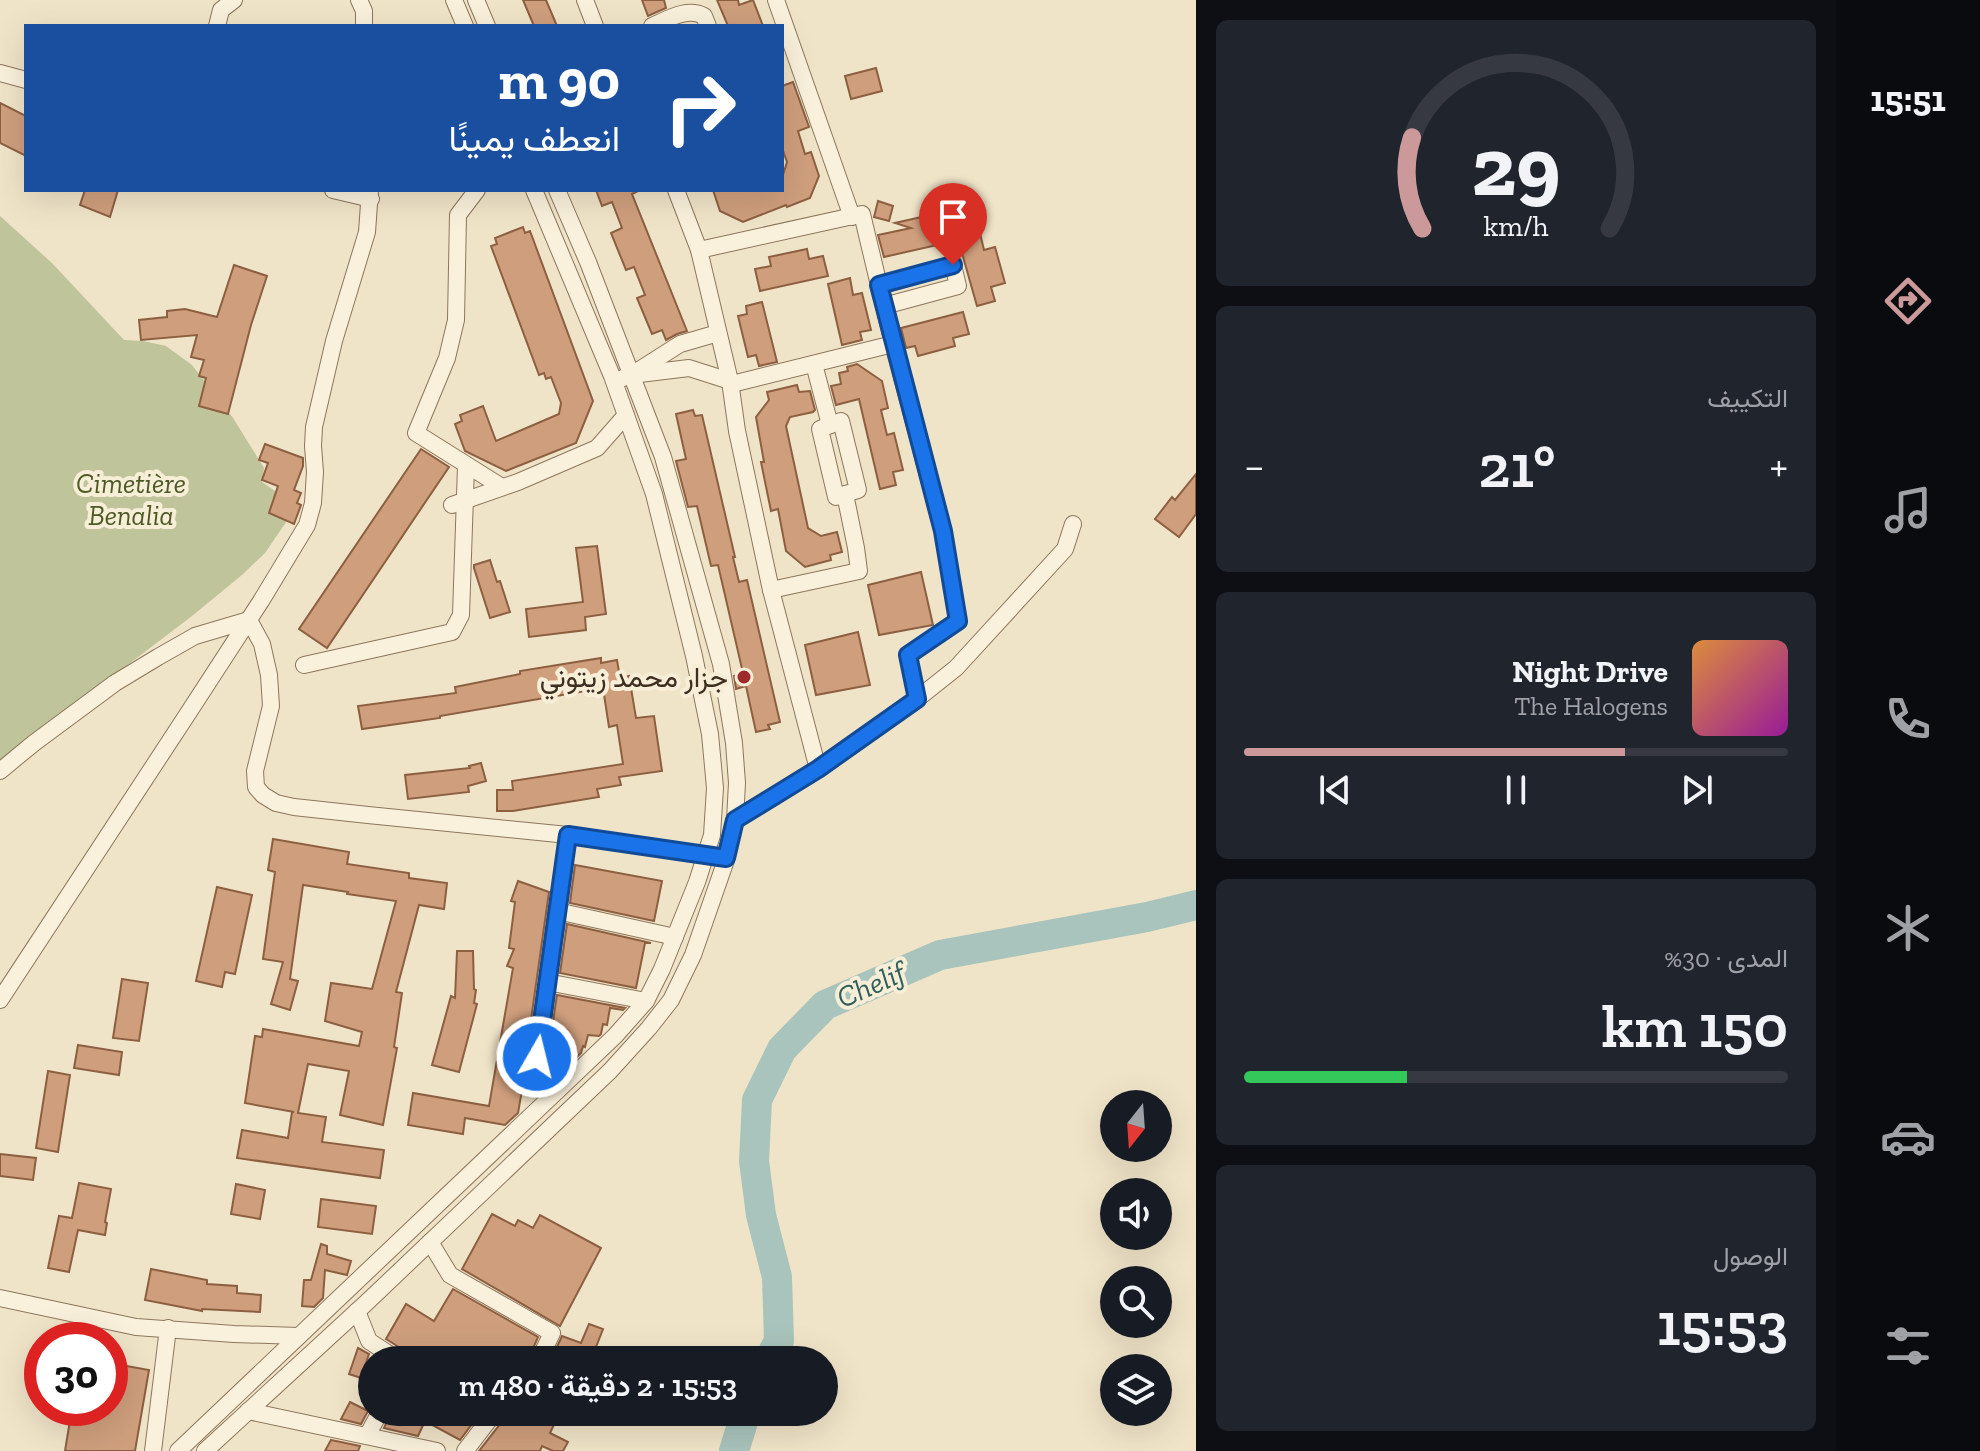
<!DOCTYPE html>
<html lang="ar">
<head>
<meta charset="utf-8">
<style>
  :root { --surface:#171b24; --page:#20242c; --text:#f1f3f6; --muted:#9ea1a6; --line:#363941; --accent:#cc999b }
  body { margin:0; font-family:"Zilla Slab",Vazirmatn,serif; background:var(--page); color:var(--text); direction:rtl; height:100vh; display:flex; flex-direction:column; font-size:30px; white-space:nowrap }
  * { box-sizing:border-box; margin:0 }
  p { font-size:26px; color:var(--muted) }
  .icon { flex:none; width:44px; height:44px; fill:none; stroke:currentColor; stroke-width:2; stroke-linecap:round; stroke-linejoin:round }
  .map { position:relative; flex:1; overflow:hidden; direction:ltr }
  .panel { display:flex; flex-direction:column; gap:20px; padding:20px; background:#0d0f14; width:640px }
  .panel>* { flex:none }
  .guide { position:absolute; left:24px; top:24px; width:760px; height:168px; border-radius:0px; box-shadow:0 8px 32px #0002; direction:rtl; background:#1a4fa0; color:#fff; overflow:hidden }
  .needle { width:52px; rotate:197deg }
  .fabs { position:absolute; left:1100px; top:1090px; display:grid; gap:16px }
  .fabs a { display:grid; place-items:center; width:72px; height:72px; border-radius:50%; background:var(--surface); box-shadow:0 8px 32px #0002; font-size:40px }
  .speed { position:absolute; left:24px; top:1322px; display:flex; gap:16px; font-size:40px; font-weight:700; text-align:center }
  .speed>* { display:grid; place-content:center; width:104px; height:104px; border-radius:50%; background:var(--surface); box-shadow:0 8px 32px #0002; line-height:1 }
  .speed .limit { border:12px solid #d22; background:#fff; color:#111 }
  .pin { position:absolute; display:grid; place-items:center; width:68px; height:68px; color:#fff; margin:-82px -34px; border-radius:50% 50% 50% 0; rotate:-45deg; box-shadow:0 0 8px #0007 }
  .pin .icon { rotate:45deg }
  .me { position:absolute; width:88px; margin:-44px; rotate:8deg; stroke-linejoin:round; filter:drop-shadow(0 0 6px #0008) }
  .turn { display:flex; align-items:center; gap:28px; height:168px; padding:0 32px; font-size:36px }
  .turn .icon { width:104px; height:104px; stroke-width:2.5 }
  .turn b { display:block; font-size:56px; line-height:68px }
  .big { font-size:60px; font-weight:600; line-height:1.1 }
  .panel .card { flex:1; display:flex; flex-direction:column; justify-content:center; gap:12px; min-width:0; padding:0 28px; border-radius:12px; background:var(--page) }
  .panel .dial { align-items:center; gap:0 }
  .dial svg { height:208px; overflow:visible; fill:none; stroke:var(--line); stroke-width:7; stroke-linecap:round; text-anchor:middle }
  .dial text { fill:var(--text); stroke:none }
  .song { display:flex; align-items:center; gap:24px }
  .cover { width:96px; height:96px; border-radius:12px; background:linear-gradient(135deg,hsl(30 70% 55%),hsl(300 70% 35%)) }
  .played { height:8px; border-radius:4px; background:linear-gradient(90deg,var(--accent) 70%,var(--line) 70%) }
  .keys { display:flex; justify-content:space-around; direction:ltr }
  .heat { display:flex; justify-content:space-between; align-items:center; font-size:44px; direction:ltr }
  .charge { height:12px; border-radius:6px; background:linear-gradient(90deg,#34c759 30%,var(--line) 0) }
  .trip { position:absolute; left:358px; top:1346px; width:480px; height:80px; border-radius:40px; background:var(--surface); box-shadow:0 8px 32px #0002; font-weight:600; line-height:80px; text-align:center; direction:rtl }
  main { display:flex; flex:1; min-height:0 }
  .menu { display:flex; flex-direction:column; width:144px; justify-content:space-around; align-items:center; background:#090b0e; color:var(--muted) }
  .menu .icon { width:56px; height:56px }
  .menu .selected { color:var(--accent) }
  .menu b { font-size:36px; color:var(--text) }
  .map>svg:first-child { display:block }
</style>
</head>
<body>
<main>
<nav class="menu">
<b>15:51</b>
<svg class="icon selected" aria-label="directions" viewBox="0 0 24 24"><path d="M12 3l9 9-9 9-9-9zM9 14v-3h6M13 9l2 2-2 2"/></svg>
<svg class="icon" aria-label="music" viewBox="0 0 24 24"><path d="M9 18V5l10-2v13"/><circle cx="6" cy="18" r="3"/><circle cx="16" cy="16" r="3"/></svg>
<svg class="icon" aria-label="phone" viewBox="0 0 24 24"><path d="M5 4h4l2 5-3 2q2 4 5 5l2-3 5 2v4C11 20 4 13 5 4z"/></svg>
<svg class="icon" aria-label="climate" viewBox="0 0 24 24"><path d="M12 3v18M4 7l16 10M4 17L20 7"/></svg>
<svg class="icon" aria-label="car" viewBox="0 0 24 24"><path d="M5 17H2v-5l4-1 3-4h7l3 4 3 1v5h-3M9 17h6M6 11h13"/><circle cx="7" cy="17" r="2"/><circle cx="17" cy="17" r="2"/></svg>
<svg class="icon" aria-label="filters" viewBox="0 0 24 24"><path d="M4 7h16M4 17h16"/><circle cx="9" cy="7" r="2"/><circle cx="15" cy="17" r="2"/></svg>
</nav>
<section class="panel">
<div class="card dial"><svg viewBox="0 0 100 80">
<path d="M14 69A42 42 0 1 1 86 69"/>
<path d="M14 69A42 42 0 0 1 10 34" stroke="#cc999b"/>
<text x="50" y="56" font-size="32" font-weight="700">29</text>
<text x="50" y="72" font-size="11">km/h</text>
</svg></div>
<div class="card"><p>التكييف</p>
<div class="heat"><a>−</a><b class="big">21°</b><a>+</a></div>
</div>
<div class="card">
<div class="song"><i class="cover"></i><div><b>Night Drive</b><p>The Halogens</p></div></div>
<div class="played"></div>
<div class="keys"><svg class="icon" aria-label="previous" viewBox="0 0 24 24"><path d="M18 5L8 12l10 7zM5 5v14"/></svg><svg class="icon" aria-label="pause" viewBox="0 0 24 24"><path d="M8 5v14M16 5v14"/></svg><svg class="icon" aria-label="next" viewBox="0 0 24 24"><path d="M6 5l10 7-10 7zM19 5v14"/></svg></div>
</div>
<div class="card"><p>المدى · 30%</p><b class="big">150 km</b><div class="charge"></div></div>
<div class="card"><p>الوصول</p><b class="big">15:53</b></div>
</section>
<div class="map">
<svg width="1196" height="1451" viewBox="0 0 1196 1451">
  <rect width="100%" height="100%" fill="#f0e4c8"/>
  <path fill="#bfc49a" d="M0,216L52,263L124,340L143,341L166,346L192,365L233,418L264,468L262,482L297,506L265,553L242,575L192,616L0,762Z"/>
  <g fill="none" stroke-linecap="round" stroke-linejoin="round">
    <g stroke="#a9c4bc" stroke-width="30">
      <path d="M769,1360L779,1341L777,1277L761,1215L754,1161L757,1100L782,1049L825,1005L940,955L1147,917L1196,905"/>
      <path d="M734,1451L746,1412"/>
    </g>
  </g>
  <g fill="#cf9f7d" stroke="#8d5f41" stroke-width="2">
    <path d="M523,0H546L557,26H534Z"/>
    <path d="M642,0H664L666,8L648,16Z"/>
    <path d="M717,0H738L739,5L753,0L763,26H728Z"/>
    <path d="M876,68L882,91L851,99L845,76Z"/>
    <path d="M793,82L809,127L798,131L805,154L811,152L819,176L810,198L787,207L786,205L743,222L720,211L713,190H782V178L787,162L782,148V86Z"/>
    <path d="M0,103L26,116V156L0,143Z"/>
    <path d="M85,190H118L110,217L80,205Z"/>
    <path d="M596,190H640L632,194L687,331L677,334L666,340L662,330L652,334L637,298L645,295L634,267L626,270L611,233L622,228L612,202L602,206Z"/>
    <path d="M878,201L893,206L889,221L874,217Z"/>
    <path d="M926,216L928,226L942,223L946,243L884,257L878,235L911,228L895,223Z"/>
    <path d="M523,227L525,233L530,231L593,401L576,443L506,471L465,451L455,424L462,421L460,415L483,406L496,441L559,414L561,403L551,377L546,379L544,373L539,375L491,246L497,244L495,238Z"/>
    <path d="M980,233L984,250L995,247L1005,283L991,287L995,301L977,306L958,239Z"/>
    <path d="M807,249L809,259L823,256L828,276L760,291L755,269L771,266L769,257Z"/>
    <path d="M234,265L267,276L251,325L228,414L199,406L206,378L199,376L204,360L191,357L197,335L141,340L139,320L167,317V311L185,309L217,317Z"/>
    <path d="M850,278L853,295L862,293L871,330L860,332L862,340L842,345L828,284Z"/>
    <path d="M762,302L777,362L759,366L756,355L748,357L738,316L747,314L746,306Z"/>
    <path d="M963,312L969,334L953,338L955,346L918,356L915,346L906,348L901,328Z"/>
    <path d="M857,364L882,381L888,408L881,410L887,435L894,433L903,470L893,472L896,485L880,489L859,399L836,405L831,386L841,384L839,373L848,371L847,367Z"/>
    <path d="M797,385L799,392L810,391L815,410L813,412L790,417L786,426L808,528L821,536L837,532L842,552L830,555L831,560L805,567L786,551L778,509L771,511L761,462H764L756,417L769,400L767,392Z"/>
    <path d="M693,410L695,416L702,415L735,557H733L739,582L747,580L780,722L768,725L770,729L756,732L746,686L736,689L734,676L743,673L718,565L711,566L697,506L688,507L676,461L686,459L676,414Z"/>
    <path d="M265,444L303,458V466L294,490L301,493L297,503L301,505L294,524L269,513L278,486L262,480L268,463L259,460Z"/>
    <path d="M421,449L449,467L327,648L299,629Z"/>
    <path d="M1196,474V514L1179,537L1155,519L1172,497L1175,500Z"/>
    <path d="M597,546L606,614L585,617L586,630L529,637L526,609L583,602L576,548Z"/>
    <path d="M490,560L497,582L500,581L510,612L490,618L474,568V565Z"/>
    <path d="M921,572L933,625L879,635L868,585Z"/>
    <path d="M858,632L870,685L816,695L805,645Z"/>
    <path d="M601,658V663L617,660L620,678L629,676L636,718L654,716L662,771L619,777L621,785L597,789L599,797L513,811H497V790H513L512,781L623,764L617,725L609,727L603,688L440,716V718L362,729L358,706L456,693L455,687L520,674V671Z"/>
    <path d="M481,763L486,781L468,786L469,792L408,799L405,775L470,768L469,766Z"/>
    <path d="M273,839L349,852L347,864L409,873V878L447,883L444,909L419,905L396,992L402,993L394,1047L397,1048L383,1125L340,1115L349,1071L308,1064L298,1113L326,1117L322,1142L384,1150L380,1178L237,1158L242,1130L288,1138L292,1112H294L245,1103L255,1036L262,1037L263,1029L359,1046L362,1032L325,1021L331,983L372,989L396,901L347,894L348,892L303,885L290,979L298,981L290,1010L271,1004L283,962L263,959L275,872L268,870Z"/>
    <path d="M575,865L662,881L654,921L570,903Z"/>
    <path d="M518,881L549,892L526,1055L527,1062L518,1113L505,1125L465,1118L463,1134L408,1125L413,1093L489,1106L513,968L507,966L514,949L509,948L515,902L511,901Z"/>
    <path d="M217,887L252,895L235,974L225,972L222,987L196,981Z"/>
    <path d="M567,924L651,943H645L636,988L560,973Z"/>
    <path d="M457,951H473L474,989L476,990L474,1003L477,1004L459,1072L432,1065L451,996L455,998Z"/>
    <path d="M122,979L148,983L139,1041L113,1038Z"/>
    <path d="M557,995L625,1008L623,1010L610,1008L607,1025L603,1024L601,1034L599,1036L588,1035L585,1047L583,1046L581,1053L565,1068L555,1065L548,1055Z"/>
    <path d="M78,1045L122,1052L119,1075L74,1068Z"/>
    <path d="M48,1071L70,1075L58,1152L36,1148Z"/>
    <path d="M0,1154L36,1158L33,1180L0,1176Z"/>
    <path d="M79,1183L111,1189L105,1222L107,1223L105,1235L78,1230L69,1272L48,1268L59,1216L72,1218Z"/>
    <path d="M236,1184L265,1190L260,1219L231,1214Z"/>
    <path d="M321,1199L376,1206L372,1234L318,1227Z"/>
    <path d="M492,1214L515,1226L518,1220L533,1228L540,1215L601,1248L560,1326L462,1269Z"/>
    <path d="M321,1244L327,1246V1254L351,1261L347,1275L325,1270L323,1298L314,1307L302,1306L304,1280H311Z"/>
    <path d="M151,1269L207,1280V1284L237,1286V1293L261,1295L260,1312L202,1309V1311L145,1300Z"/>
    <path d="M453,1289L538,1337L528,1360H411L405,1351L386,1339L406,1304L434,1321Z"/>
    <path d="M589,1324L603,1329L591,1360H571L559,1356L558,1360H551L562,1336L581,1343Z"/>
    <path d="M358,1348L369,1354L361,1378L349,1374Z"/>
    <path d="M110,1363L149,1370L135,1451H65L72,1408H110Z"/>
    <path d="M350,1402L368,1411L361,1424L341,1419Z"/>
    <path d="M391,1412H481L460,1440L425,1421L418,1436L384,1428Z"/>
    <path d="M506,1412H560L550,1433L568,1442L563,1451H553L542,1446L540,1451H479L504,1419Z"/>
    <path d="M331,1440L360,1446L358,1451H325Z"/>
  </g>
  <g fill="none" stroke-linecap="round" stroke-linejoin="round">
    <g stroke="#8d765c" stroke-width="18">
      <g id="minor">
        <path d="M359,0L364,11V26"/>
        <path d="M454,0L465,26"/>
        <path d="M476,0L487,26"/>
        <path d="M585,0L595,26"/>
        <path d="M776,0L852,217"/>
        <path d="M217,26L221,10L234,0"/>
        <path d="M652,26C668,19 687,7 704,16L708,26"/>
        <path d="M0,73L26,80"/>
        <path d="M333,190L371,199"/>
        <path d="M477,190L458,215L456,320L447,358L416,433L502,487"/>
        <path d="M676,190L699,250"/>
        <path d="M879,285L953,265L958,286L884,306"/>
        <path d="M814,364L830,425"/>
        <path d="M636,372L680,344L718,333"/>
        <path d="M623,378L631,375L689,368L736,383L893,344"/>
        <path d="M841,421L858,490L836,497L820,429Z"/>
        <path d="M452,505L518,482L597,448L626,415"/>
        <path d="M771,590L859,571L856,548L845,494"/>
        <path d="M304,665L452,632L461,615L466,466"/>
        <path d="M818,769L771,590L737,431L730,381L699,250L862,214L893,344L943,531L958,621L908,655L917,699"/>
        <path d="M0,771L34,743L115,683L158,657L195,636L249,620L262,644L269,675L271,706L255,771L256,787L263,795L276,803L294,807L368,815L568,835L713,856"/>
        <path d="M735,820L818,769L917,699L956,668L1065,549L1073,524"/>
        <path d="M557,911L675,937"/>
        <path d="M547,982L646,1001"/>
        <path d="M0,1000L185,718L261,601L307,525L313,503L315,472L313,446L314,427L334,341L367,232L370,190"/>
        <path d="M557,1091L537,1057L568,835"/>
        <path d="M430,1242L450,1275L552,1333L539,1360"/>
        <path d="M0,1298L136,1327L234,1334L299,1336"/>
        <path d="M357,1311L369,1341L398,1360"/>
        <path d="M248,1411L437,1451"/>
        <path d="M367,1436L380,1412"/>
        <path d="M153,1451L168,1328"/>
        <path d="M178,1451L615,1036L646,1001L662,969L697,882L712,835L715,788L710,734L694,656L654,494L612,376L534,190"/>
        <path d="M205,1451L365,1304L610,1071L649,1028L671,1000L693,955L725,863L735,820L737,783L734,743L721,664L663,457L588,262L557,190"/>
        <path d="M465,1451L495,1412"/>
      </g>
    </g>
    <use href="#minor" stroke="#faf1dc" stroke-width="16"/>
  </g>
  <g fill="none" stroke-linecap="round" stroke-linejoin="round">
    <g stroke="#114b97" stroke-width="20">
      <path id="route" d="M537,1057L568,835L726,858L735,820L818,769L917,699L908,655L958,621L943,531L879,285L953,265"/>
    </g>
    <use href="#route" stroke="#1a73e8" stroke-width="14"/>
  </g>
  <circle fill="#9e2a2b" stroke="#f7eed8" stroke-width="3" cx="744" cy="677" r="8"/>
  <g text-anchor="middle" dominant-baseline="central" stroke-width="8" stroke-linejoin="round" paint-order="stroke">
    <g font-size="28" font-style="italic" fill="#4d5a26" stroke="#f7eed8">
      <text x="131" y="483">Cimetière<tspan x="131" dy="32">Benalia</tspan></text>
    </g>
    <g font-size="28" fill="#3d2e20" stroke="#f7eed8" text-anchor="end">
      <text x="728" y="677">جزار محمد زيتوني</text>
    </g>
    <g font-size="30" font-style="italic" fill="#2f5d5a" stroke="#f7eed8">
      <text transform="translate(871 985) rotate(-24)">Chelif</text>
    </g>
  </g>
</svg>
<div class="fabs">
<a><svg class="needle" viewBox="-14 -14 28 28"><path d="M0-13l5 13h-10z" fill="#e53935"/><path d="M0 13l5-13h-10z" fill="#9ea1a6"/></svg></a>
<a><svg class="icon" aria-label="sound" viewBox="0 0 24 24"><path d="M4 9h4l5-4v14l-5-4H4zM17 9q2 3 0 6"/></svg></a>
<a><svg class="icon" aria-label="search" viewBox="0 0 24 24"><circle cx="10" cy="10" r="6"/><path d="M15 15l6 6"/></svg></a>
<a><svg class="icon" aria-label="layers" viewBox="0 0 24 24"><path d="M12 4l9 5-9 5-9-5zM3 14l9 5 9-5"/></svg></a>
</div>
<div class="speed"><div class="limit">30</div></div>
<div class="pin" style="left:953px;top:265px;background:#d93025"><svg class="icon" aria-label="arrive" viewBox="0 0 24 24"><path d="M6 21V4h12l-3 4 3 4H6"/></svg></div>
<svg class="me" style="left:537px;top:1057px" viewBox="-20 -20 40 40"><circle r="17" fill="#1a73e8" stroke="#fff" stroke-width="3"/><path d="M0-11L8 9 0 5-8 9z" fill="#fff"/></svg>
<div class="trip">15:53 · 2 دقيقة · 480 m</div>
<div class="guide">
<div class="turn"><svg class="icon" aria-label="right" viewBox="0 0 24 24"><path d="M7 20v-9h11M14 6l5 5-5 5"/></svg><div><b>90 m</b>انعطف يمينًا</div></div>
</div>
</div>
</main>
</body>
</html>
